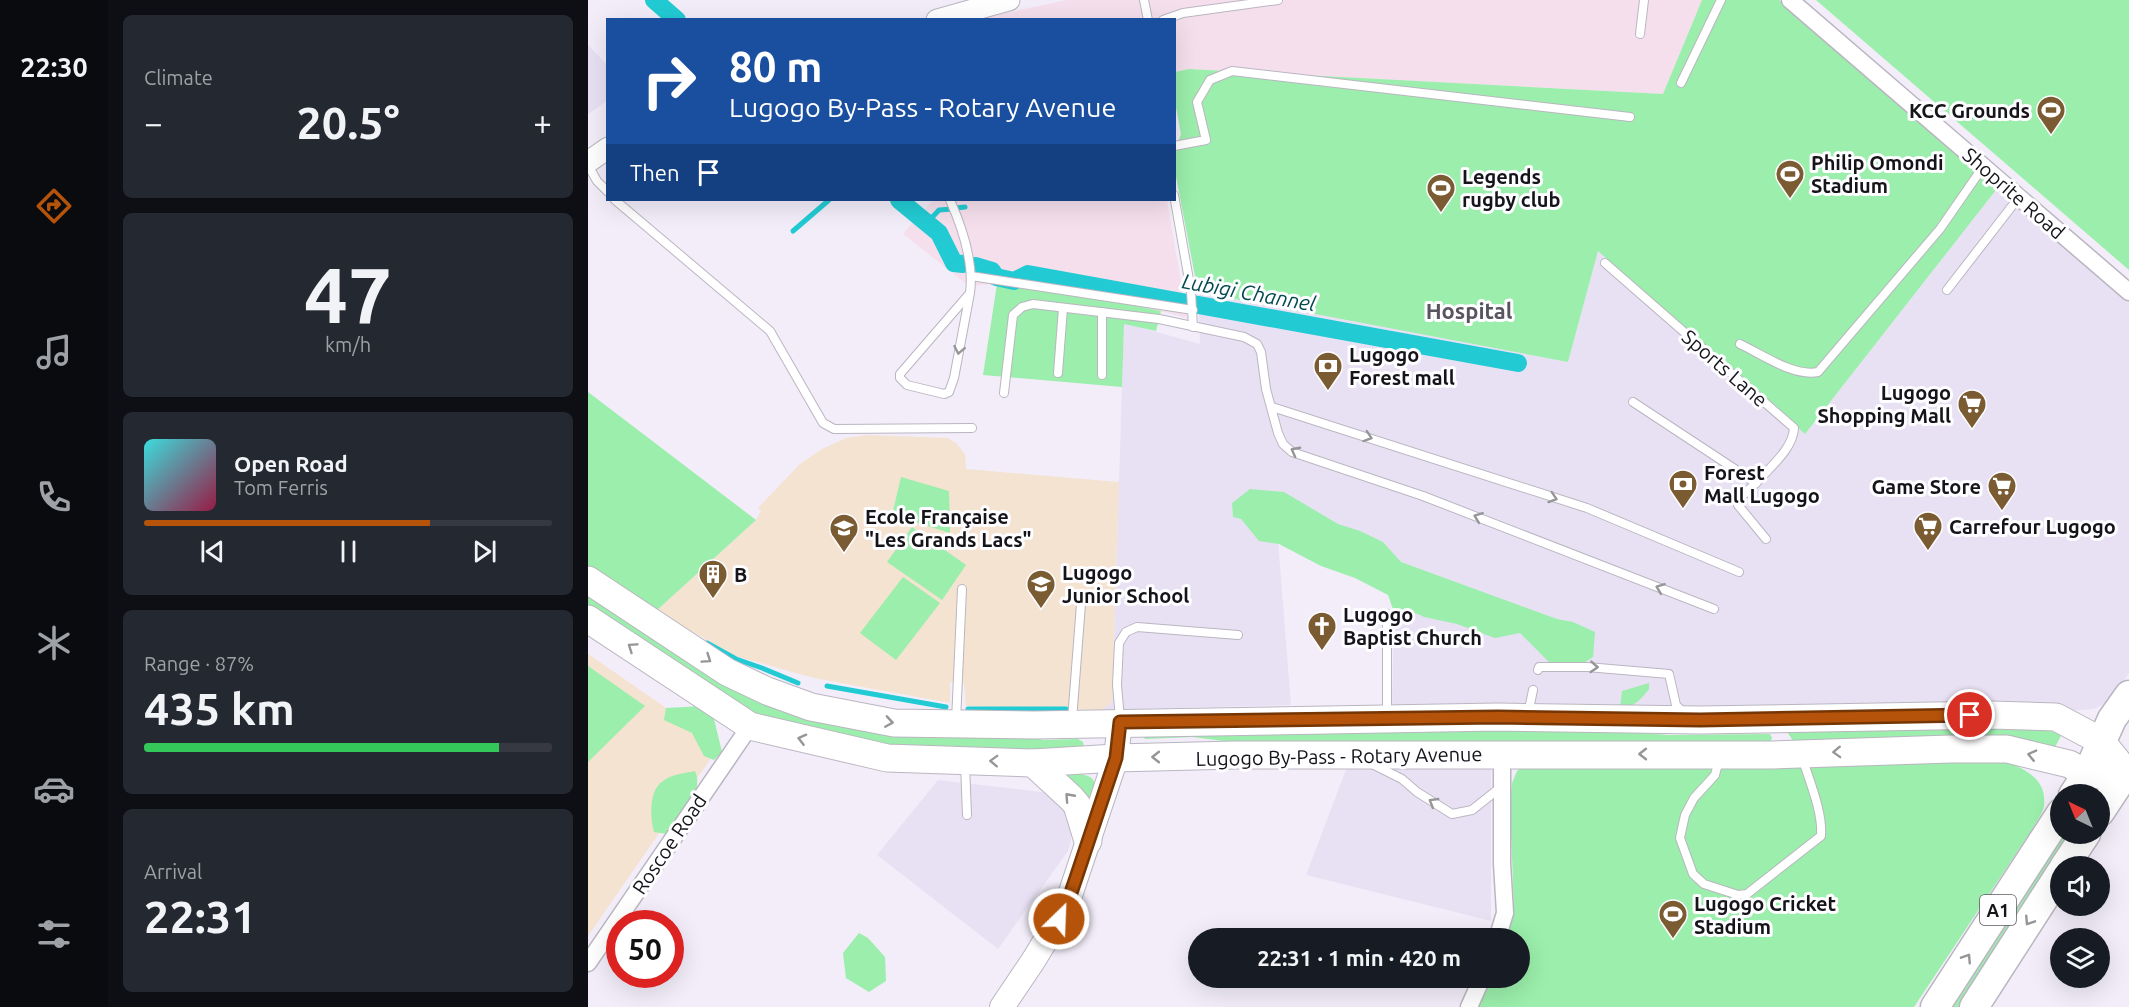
<!DOCTYPE html>
<html lang="en">
<head>
<meta charset="utf-8">
<style>
  :root { --surface:#171b24; --page:#242831; --text:#f1f3f6; --muted:#9ea1a6; --line:#363941; --accent:#b45309 }
  body { margin:0; font-family:Ubuntu,sans-serif; background:var(--page); color:var(--text); height:100vh; display:flex; flex-direction:column; font-size:22px; white-space:nowrap }
  * { box-sizing:border-box; margin:0 }
  p { font-size:20px; color:var(--muted) }
  .icon { flex:none; width:33px; height:33px; fill:none; stroke:currentColor; stroke-width:2; stroke-linecap:round; stroke-linejoin:round }
  .map { position:relative; flex:1; overflow:hidden }
  .drawer { display:flex; flex-direction:column; gap:15px; padding:15px; background:#0d0f14; width:480px }
  .drawer>* { flex:none }
  .top-card { position:absolute; left:18px; top:18px; width:570px; height:183px; border-radius:0px; box-shadow:0 6px 24px #0002; background:#1a4fa0; color:#fff; overflow:hidden }
  .needle { width:39px; rotate:317deg }
  .controls { position:absolute; left:1462px; top:784px; display:grid; gap:12px }
  .controls a { display:grid; place-items:center; width:60px; height:60px; border-radius:50%; background:var(--surface); box-shadow:0 6px 24px #0002; font-size:30px }
  .speed { position:absolute; left:18px; top:910px; display:flex; gap:12px; font-size:30px; font-weight:700; text-align:center }
  .speed>* { display:grid; place-content:center; width:78px; height:78px; border-radius:50%; background:var(--surface); box-shadow:0 6px 24px #0002; line-height:1 }
  .speed .limit { border:9px solid #d22; background:#fff; color:#111 }
  .pin { position:absolute; display:grid; place-items:center; width:51px; height:51px; color:#fff; margin:-26px; border:3px solid #fff; border-radius:50%; box-shadow:0 2px 6px #0007 }
  .me { position:absolute; width:66px; margin:-33px; rotate:24deg; stroke-linejoin:round; filter:drop-shadow(0 0 4px #0008) }
  .turn { display:flex; align-items:center; gap:21px; height:126px; padding:0 24px; font-size:27px }
  .turn .icon { width:78px; height:78px; stroke-width:2.5 }
  .turn b { display:block; font-size:42px; line-height:51px }
  .then { display:flex; align-items:center; height:57px; padding:0 24px; background:#0003; gap:12px; font-size:22px }
  .big { font-size:45px; font-weight:700; line-height:1.1 }
  .drawer .tile { flex:1; display:flex; flex-direction:column; justify-content:center; gap:9px; min-width:0; padding:0 21px; border-radius:9px; background:var(--page) }
  .drawer .dial { align-items:center; gap:0 }
  .dial b { font-size:78px; line-height:1 }
  .song { display:flex; align-items:center; gap:18px }
  .cover { width:72px; height:72px; border-radius:9px; background:linear-gradient(135deg,hsl(180 70% 55%),hsl(340 70% 35%)) }
  .played { height:6px; border-radius:3px; background:linear-gradient(90deg,var(--accent) 70%,var(--line) 70%) }
  .keys { display:flex; justify-content:space-around; direction:ltr }
  .heat { display:flex; justify-content:space-between; align-items:center; font-size:33px; direction:ltr }
  .charge { height:9px; border-radius:4px; background:linear-gradient(90deg,#34c759 87%,var(--line) 0) }
  .trip { position:absolute; left:600px; top:928px; width:342px; height:60px; border-radius:30px; background:var(--surface); box-shadow:0 6px 24px #0002; font-weight:700; line-height:60px; text-align:center }
  main { display:flex; flex:1; min-height:0 }
  .tab-bar { display:flex; flex-direction:column; width:108px; justify-content:space-around; align-items:center; background:#090b0e; color:var(--muted) }
  .tab-bar .icon { width:42px; height:42px }
  .tab-bar .current { color:var(--accent) }
  .tab-bar b { font-size:27px; color:var(--text) }
  .map>svg:first-child { display:block }
</style>
</head>
<body>
<main>
<nav class="tab-bar">
<b>22:30</b>
<svg class="icon current" aria-label="directions" viewBox="0 0 24 24"><path d="M12 3l9 9-9 9-9-9zM9 14v-3h6M13 9l2 2-2 2"/></svg>
<svg class="icon" aria-label="music" viewBox="0 0 24 24"><path d="M9 18V5l10-2v13"/><circle cx="6" cy="18" r="3"/><circle cx="16" cy="16" r="3"/></svg>
<svg class="icon" aria-label="phone" viewBox="0 0 24 24"><path d="M5 4h4l2 5-3 2q2 4 5 5l2-3 5 2v4C11 20 4 13 5 4z"/></svg>
<svg class="icon" aria-label="climate" viewBox="0 0 24 24"><path d="M12 3v18M4 7l16 10M4 17L20 7"/></svg>
<svg class="icon" aria-label="car" viewBox="0 0 24 24"><path d="M5 17H2v-5l4-1 3-4h7l3 4 3 1v5h-3M9 17h6M6 11h13"/><circle cx="7" cy="17" r="2"/><circle cx="17" cy="17" r="2"/></svg>
<svg class="icon" aria-label="filters" viewBox="0 0 24 24"><path d="M4 7h16M4 17h16"/><circle cx="9" cy="7" r="2"/><circle cx="15" cy="17" r="2"/></svg>
</nav>
<section class="drawer">
<div class="tile"><p>Climate</p>
<div class="heat"><a>−</a><b class="big">20.5°</b><a>+</a></div>
</div>
<div class="tile dial"><b>47</b><p>km/h</p></div>
<div class="tile">
<div class="song"><i class="cover"></i><div><b>Open Road</b><p>Tom Ferris</p></div></div>
<div class="played"></div>
<div class="keys"><svg class="icon" aria-label="previous" viewBox="0 0 24 24"><path d="M18 5L8 12l10 7zM5 5v14"/></svg><svg class="icon" aria-label="pause" viewBox="0 0 24 24"><path d="M8 5v14M16 5v14"/></svg><svg class="icon" aria-label="next" viewBox="0 0 24 24"><path d="M6 5l10 7-10 7zM19 5v14"/></svg></div>
</div>
<div class="tile"><p>Range · 87%</p><b class="big">435 km</b><div class="charge"></div></div>
<div class="tile"><p>Arrival</p><b class="big">22:31</b></div>
</section>
<div class="map">
<svg width="1541" height="1007" viewBox="0 0 1541 1007">
  <rect width="100%" height="100%" fill="#f2edf9"/>
  <g fill="#e8e1f4">
    <path d="M0,45L20,66L19,101L0,114Z"/>
    <path d="M1408,190L1541,300V673L1528,693L1516,704L1506,709L1481,711L804,709L806,612L803,583L688,515L703,705L514,710L524,701L536,323L612,344L610,292L980,362L1010,251L1217,434Z"/>
    <path d="M903,766V921L718,875L759,767Z"/>
    <path d="M350,780L470,794L486,827L480,851L410,949L289,855Z"/>
  </g>
  <g fill="#f4e3d1">
    <path d="M279,435L360,438L368,443L377,454L378,469L531,482L524,702L514,710L378,706L376,683L362,682V703L226,678L147,656L68,611L168,520L173,511L170,508L212,464L234,449L258,438Z"/>
    <path d="M0,654L132,745L0,936Z"/>
  </g>
  <g fill="#f5dfec">
    <path d="M479,0H1114L1075,94L601,69L587,72L586,20H385Z"/>
    <path d="M349,200H579L599,318L573,311L459,288L409,284L381,286L315,234L343,202Z"/>
  </g>
  <g fill="#9beeab">
    <path d="M1114,0H1191L1408,190L1217,434L1010,251L980,362L610,292L586,166L587,150L593,134L587,102V72L601,69L1075,94Z"/>
    <path d="M1228,0H1541V270Z"/>
    <path d="M409,284L459,288L573,311L568,331L536,324L534,387L395,375Z"/>
    <path d="M0,392L168,520L68,611L0,569Z"/>
    <path d="M313,477L361,491L362,533L304,515Z"/>
    <path d="M662,489L696,492L750,524L772,531L795,542L813,562L969,619L985,622L1007,632L1005,657L989,667L963,664L932,633L907,638L869,624L836,617L830,614L811,610L806,612L800,595L767,578L733,566L691,544L671,541L653,519L645,517L644,503Z"/>
    <path d="M324,527L378,565L354,600L299,562Z"/>
    <path d="M315,577L352,603L308,660L272,633Z"/>
    <path d="M0,594L130,680L444,735L454,740L490,739L495,742L496,747L491,751L393,750L282,743L186,724L145,705L0,612Z"/>
    <path d="M0,666L57,706L0,762Z"/>
    <path d="M1061,683V689C1053,699 1047,707 1032,708L1034,691Z"/>
    <path d="M114,706L125,715L134,752L126,760L116,756L104,733L76,720L78,708Z"/>
    <path d="M1449,728L1474,734L1466,749L1202,745L1204,739L1197,729Z"/>
    <path d="M805,730H1022L1080,735L1182,734L1184,738L1181,745L738,746L636,741L604,737L557,739L553,734Z"/>
    <path d="M1419,762C1439,770 1459,780 1456,806C1455,813 1448,822 1445,828L1326,1007H887L901,978H932V939H917L926,909L922,804L924,783L929,771L939,763Z"/>
    <path d="M107,771C117,793 92,817 79,834L66,832C62,816 60,788 78,779C86,774 98,773 107,771Z"/>
    <path d="M469,771C514,776 511,775 500,818Z"/>
    <path d="M1473,834H1489L1376,1007H1360Z"/>
    <path d="M271,933L280,938L297,957L298,981L281,992L258,978L255,953Z"/>
  </g>
  <g fill="none" stroke-linecap="round" stroke-linejoin="round">
    <g stroke="#22cbd3" stroke-width="5">
      <path d="M368,208L377,207"/>
      <path d="M339,223L351,210L365,209"/>
      <path d="M205,231L241,200"/>
      <path d="M119,643L148,659L174,668L210,683"/>
      <path d="M239,686L358,707"/>
      <path d="M380,709H478"/>
    </g>
    <g stroke="#22cbd3" stroke-width="18">
      <path d="M66,0L89,20"/>
      <path d="M311,200L351,233L366,263L375,264"/>
      <path d="M387,266L404,271L408,277L426,281L440,274L930,363"/>
    </g>
    <g stroke="#bab6c1" stroke-width="10">
      <g id="service">
        <path d="M556,0L560,20"/>
        <path d="M575,20L595,13L690,0"/>
        <path d="M1052,34L1056,0"/>
        <path d="M1093,83L1133,0"/>
        <path d="M586,146L618,140L609,102L622,80L644,71L1042,117"/>
        <path d="M0,165L9,181L20,192"/>
        <path d="M586,195L603,291L605,327"/>
        <path d="M27,200L182,331L235,423L246,429L384,428"/>
        <path d="M362,200C374,227 386,263 382,293L366,378L361,392L356,394L319,385L312,378V374L382,293"/>
        <path d="M1017,263L1206,428C1205,449 1182,467 1168,483"/>
        <path d="M383,276L605,310"/>
        <path d="M1359,290L1431,197"/>
        <path d="M1152,344C1175,355 1206,377 1230,372L1352,229L1395,167"/>
        <path d="M470,373L475,308"/>
        <path d="M514,375V312"/>
        <path d="M416,393L425,315L434,307L445,304L571,319L656,337L669,344L673,352L678,389L690,433L695,444L704,452L835,496L1126,609"/>
        <path d="M1045,402L1168,483L1152,498L1150,505L1178,539"/>
        <path d="M684,407L999,508L1151,572"/>
        <path d="M950,670L951,667H999L1081,674L1088,705L1096,713"/>
        <path d="M940,714L945,690"/>
        <path d="M799,716V614"/>
        <path d="M532,719L529,685L531,643L538,632L549,627L650,635"/>
        <path d="M484,720L493,604"/>
        <path d="M368,721L374,589"/>
        <path d="M1131,760L1127,775L1106,798L1097,815L1092,838L1105,874L1116,884L1150,895L1159,894L1233,836C1235,812 1221,780 1214,757"/>
        <path d="M377,764L379,815"/>
        <path d="M784,764L814,779L829,792L864,814L884,810L913,787"/>
      </g>
    </g>
    <g stroke="#bab6c1" stroke-width="19">
      <g id="minor">
        <path d="M1202,0L1541,292"/>
        <path d="M909,939L917,913L914,863V754"/>
        <path d="M0,963L162,726"/>
        <path d="M881,1007L894,978"/>
      </g>
    </g>
    <g stroke="#bab6c1" stroke-width="23">
      <g id="tertiary">
        <path d="M349,20L421,0"/>
        <path d="M0,162L20,148"/>
      </g>
    </g>
    <g stroke="#bab6c1" stroke-width="26">
      <path id="secondary" d="M414,1007L445,961L478,907L528,758L532,722"/>
    </g>
    <g stroke="#bab6c1" stroke-width="29">
      <g id="primary">
        <path d="M0,580L139,672L179,691L223,707L306,723L446,725L910,717L1112,720L1404,715L1468,717L1513,741L1538,772"/>
        <path d="M0,619L162,726L299,758L445,763L528,758L647,755H1185L1362,749H1419L1481,764L1499,774L1522,776"/>
        <path d="M445,763L483,798L489,805L500,841"/>
      </g>
    </g>
    <g stroke="#bab6c1" stroke-width="31">
      <g id="trunk">
        <path d="M1485,795L1499,774L1524,719L1541,695"/>
        <path d="M1512,812L1541,768"/>
        <path d="M1476,867L1498,834"/>
        <path d="M1347,1007L1473,813"/>
        <path d="M1386,1007L1473,872"/>
      </g>
    </g>
    <use href="#service" stroke="#fff" stroke-width="8"/>
    <use href="#minor" stroke="#fff" stroke-width="16"/>
    <use href="#tertiary" stroke="#fff" stroke-width="21"/>
    <use href="#secondary" stroke="#fff" stroke-width="24"/>
    <use href="#primary" stroke="#fff" stroke-width="27"/>
    <use href="#trunk" stroke="#fff" stroke-width="28"/>
  </g>
  <defs><path id="oneway-chevron" d="M-2-3.5L2.5 0L-2 3.5" fill="none" stroke-width="1.6" stroke-linecap="round" stroke-linejoin="round" transform="scale(1.5)"/></defs>
  <g stroke="#969597">
    <use href="#oneway-chevron" transform="translate(371 350) rotate(101)"/>
    <use href="#oneway-chevron" transform="translate(780 437) rotate(18)"/>
    <use href="#oneway-chevron" transform="translate(707 451) rotate(-152)"/>
    <use href="#oneway-chevron" transform="translate(965 498) rotate(18)"/>
    <use href="#oneway-chevron" transform="translate(890 517) rotate(-159)"/>
    <use href="#oneway-chevron" transform="translate(1072 588) rotate(-159)"/>
    <use href="#oneway-chevron" transform="translate(44 647) rotate(-146)"/>
    <use href="#oneway-chevron" transform="translate(119 659) rotate(34)"/>
    <use href="#oneway-chevron" transform="translate(1006 667) rotate(4)"/>
    <use href="#oneway-chevron" transform="translate(301 722) rotate(9)"/>
    <use href="#oneway-chevron" transform="translate(214 739) rotate(-166)"/>
    <use href="#oneway-chevron" transform="translate(1249 752) rotate(178)"/>
    <use href="#oneway-chevron" transform="translate(1055 754) rotate(180)"/>
    <use href="#oneway-chevron" transform="translate(1444 755) rotate(-167)"/>
    <use href="#oneway-chevron" transform="translate(568 757) rotate(180)"/>
    <use href="#oneway-chevron" transform="translate(406 761) rotate(-178)"/>
    <use href="#oneway-chevron" transform="translate(481 797) rotate(-132)"/>
    <use href="#oneway-chevron" transform="translate(845 802) rotate(-149)"/>
    <use href="#oneway-chevron" transform="translate(1441 921) rotate(123)"/>
    <use href="#oneway-chevron" transform="translate(1379 958) rotate(-57)"/>
  </g>
  <g fill="none" stroke-linecap="round" stroke-linejoin="round">
    <g stroke="#753606" stroke-width="15">
      <path id="route" d="M471,919L478,907L488,878L528,758L532,722L910,717L1112,720L1382,715"/>
    </g>
    <use href="#route" stroke="#b45309" stroke-width="10"/>
  </g>
  <defs>
    <g id="stadium-pin" transform="scale(1.5)"><path d="M0 17L-7.5 6A9.5 9.5 0 1 1 7.5 6Z" fill="#7b5b31" stroke="#fefdff"/><path d="M0-5a6.5 5 0 1 0 0 10a6.5 5 0 1 0 0-10ZM-3.5-1.8h7v3.6h-7Z" fill="#fff"/></g>
    <g id="bank-pin" transform="scale(1.5)"><path d="M0 17L-7.5 6A9.5 9.5 0 1 1 7.5 6Z" fill="#7b5b31" stroke="#fefdff"/><path d="M-6-4H6V4H-6ZM0-2.3a2.3 2.3 0 1 0 0 4.6a2.3 2.3 0 1 0 0-4.6Z" fill="#fff"/></g>
    <g id="supermarket-pin" transform="scale(1.5)"><path d="M0 17L-7.5 6A9.5 9.5 0 1 1 7.5 6Z" fill="#7b5b31" stroke="#fefdff"/><path d="M-6-5.5h2.5l.6 2H6L4.5 2H-2.5L-4.4-4H-6ZM-1.5 3.2a1.3 1.3 0 1 0 .1 0ZM3 3.2a1.3 1.3 0 1 0 .1 0Z" fill="#fff"/></g>
    <g id="school-pin" transform="scale(1.5)"><path d="M0 17L-7.5 6A9.5 9.5 0 1 1 7.5 6Z" fill="#7b5b31" stroke="#fefdff"/><path d="M0-5L7-2L0 1L-7-2ZM-4 1L0 2.5L4 1V4Q0 6-4 4Z" fill="#fff"/></g>
    <g id="building-pin" transform="scale(1.5)"><path d="M0 17L-7.5 6A9.5 9.5 0 1 1 7.5 6Z" fill="#7b5b31" stroke="#fefdff"/><path d="M-4-6H4V6H1V3H-1V6H-4ZM-2.5-4.3h1.7v1.8h-1.7ZM.8-4.3h1.7v1.8H.8ZM-2.5-1h1.7V.8h-1.7ZM.8-1h1.7V.8H.8Z" fill="#fff"/></g>
    <g id="church-pin" transform="scale(1.5)"><path d="M0 17L-7.5 6A9.5 9.5 0 1 1 7.5 6Z" fill="#7b5b31" stroke="#fefdff"/><path d="M-1.2-6h2.4v3.5h3.3v2.4h-3.3V6h-2.4V-.1h-3.3v-2.4h3.3Z" fill="#fff"/></g>
  </defs>
  <g fill-rule="evenodd">
    <use href="#stadium-pin" x="1463" y="110"/>
    <use href="#stadium-pin" x="1202" y="174"/>
    <use href="#stadium-pin" x="853" y="188"/>
    <use href="#bank-pin" x="740" y="366"/>
    <use href="#supermarket-pin" x="1384" y="404"/>
    <use href="#bank-pin" x="1095" y="484"/>
    <use href="#supermarket-pin" x="1414" y="486"/>
    <use href="#supermarket-pin" x="1340" y="526"/>
    <use href="#school-pin" x="256" y="528"/>
    <use href="#building-pin" x="125" y="574"/>
    <use href="#school-pin" x="453" y="584"/>
    <use href="#church-pin" x="734" y="626"/>
    <use href="#stadium-pin" x="1085" y="914"/>
  </g>
  <g text-anchor="middle" dominant-baseline="central" stroke-width="6" stroke-linejoin="round" paint-order="stroke">
    <rect fill="#fefdff" stroke="#5b5a5d" stroke-width="1.5" x="1392" y="895" width="36" height="30" rx="4.5"/>
    <g font-size="18" font-weight="bold" fill="#151418">
      <text x="1410" y="910">A1</text>
    </g>
    <g font-size="20" font-weight="bold" fill="#151418" stroke="#fefdff" text-anchor="start">
      <text x="1442" y="110" text-anchor="end">KCC Grounds</text>
      <text x="1223" y="162">Philip Omondi<tspan x="1223" dy="23">Stadium</tspan></text>
      <text x="874" y="176">Legends<tspan x="874" dy="23">rugby club</tspan></text>
      <text x="761" y="354">Lugogo<tspan x="761" dy="23">Forest mall</tspan></text>
      <text x="1363" y="392" text-anchor="end">Lugogo<tspan x="1363" dy="23">Shopping Mall</tspan></text>
      <text x="1116" y="472">Forest<tspan x="1116" dy="23">Mall Lugogo</tspan></text>
      <text x="1393" y="486" text-anchor="end">Game Store</text>
      <text x="277" y="516">Ecole Française<tspan x="277" dy="23">"Les Grands Lacs"</tspan></text>
      <text x="1361" y="526">Carrefour Lugogo</text>
      <text x="474" y="572">Lugogo<tspan x="474" dy="23">Junior School</tspan></text>
      <text x="146" y="574">B</text>
      <text x="755" y="614">Lugogo<tspan x="755" dy="23">Baptist Church</tspan></text>
      <text x="1106" y="903">Lugogo Cricket<tspan x="1106" dy="23">Stadium</tspan></text>
    </g>
    <g font-size="20" fill="#151418" stroke="#fefdff">
      <text transform="translate(1426 193) rotate(41)">Shoprite Road</text>
      <text transform="translate(1137 368) rotate(41)">Sports Lane</text>
      <text transform="translate(751 756) rotate(-1)">Lugogo By-Pass - Rotary Avenue</text>
      <text transform="translate(81 844) rotate(-56)">Roscoe Road</text>
    </g>
    <g font-size="21" font-style="italic" fill="#034a4e" stroke="#fefdff">
      <text transform="translate(661 292) rotate(10)">Lubigi Channel</text>
    </g>
    <g font-size="22" font-weight="bold" fill="#59555f" stroke="#fefdff">
      <text x="881" y="310">Hospital</text>
    </g>
  </g>
</svg>
<div class="controls">
<a><svg class="needle" viewBox="-14 -14 28 28"><path d="M0-13l5 13h-10z" fill="#e53935"/><path d="M0 13l5-13h-10z" fill="#9ea1a6"/></svg></a>
<a><svg class="icon" aria-label="sound" viewBox="0 0 24 24"><path d="M4 9h4l5-4v14l-5-4H4zM17 9q2 3 0 6"/></svg></a>
<a><svg class="icon" aria-label="layers" viewBox="0 0 24 24"><path d="M12 4l9 5-9 5-9-5zM3 14l9 5 9-5"/></svg></a>
</div>
<div class="speed"><div class="limit">50</div></div>
<div class="pin" style="left:1382px;top:715px;background:#d93025"><svg class="icon" aria-label="arrive" viewBox="0 0 24 24"><path d="M6 21V4h12l-3 4 3 4H6"/></svg></div>
<svg class="me" style="left:471px;top:919px" viewBox="-20 -20 40 40"><circle r="17" fill="#b45309" stroke="#fff" stroke-width="3"/><path d="M0-11L8 9 0 5-8 9z" fill="#fff"/></svg>
<div class="trip">22:31 · 1 min · 420 m</div>
<div class="top-card">
<div class="turn"><svg class="icon" aria-label="right" viewBox="0 0 24 24"><path d="M7 20v-9h11M14 6l5 5-5 5"/></svg><div><b>80 m</b>Lugogo By-Pass - Rotary Avenue</div></div>
<div class="then">Then<svg class="icon" aria-label="arrive" viewBox="0 0 24 24"><path d="M6 21V4h12l-3 4 3 4H6"/></svg></div>
</div>
</div>
</main>
</body>
</html>
